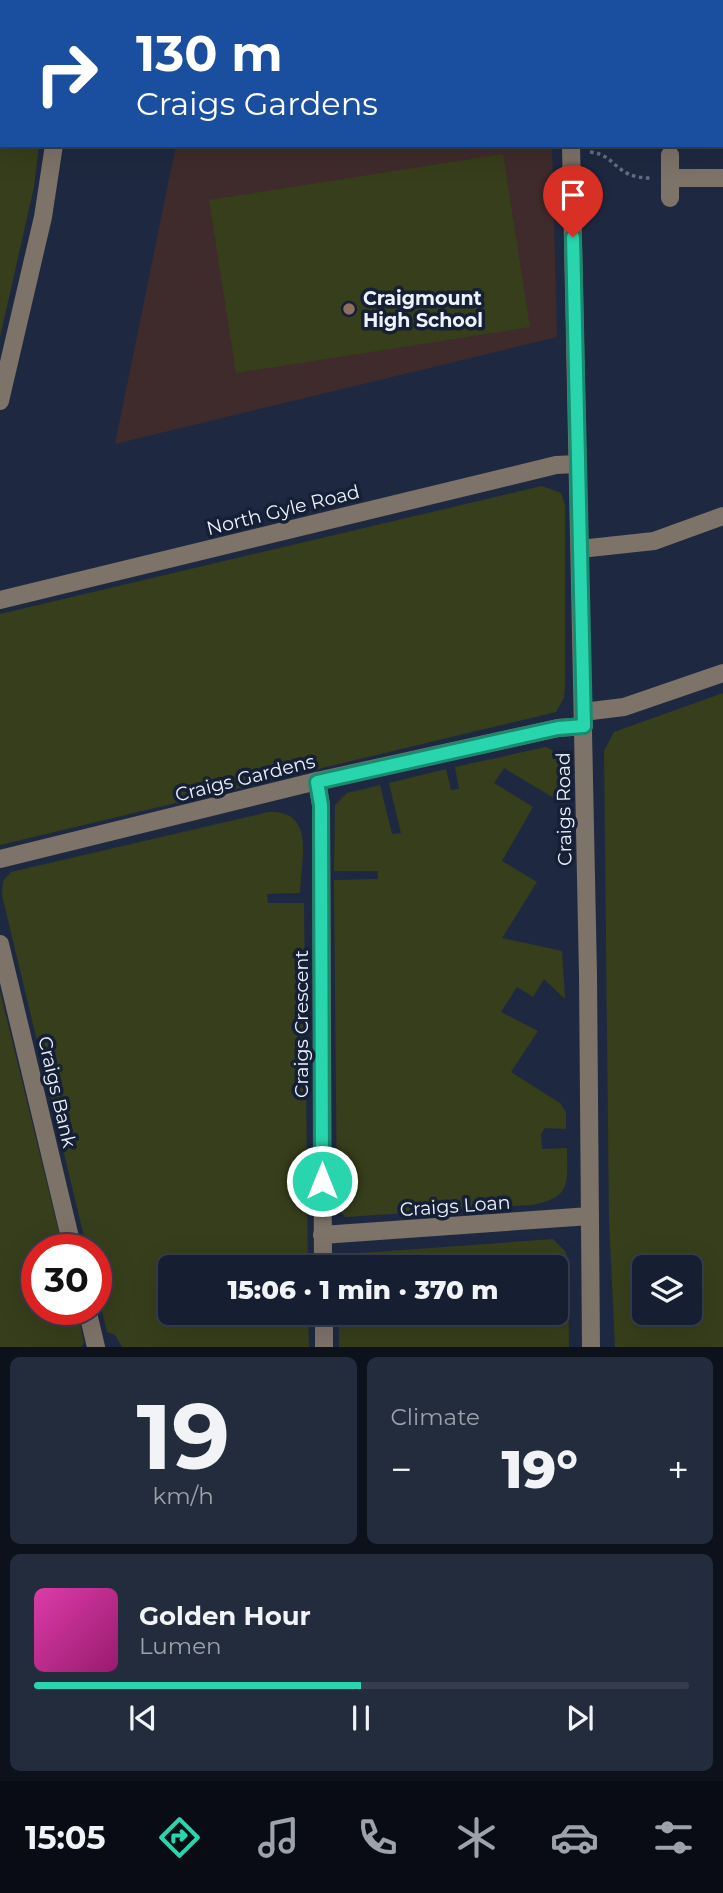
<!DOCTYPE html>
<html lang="en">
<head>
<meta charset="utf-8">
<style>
  :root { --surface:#161f31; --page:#232c3d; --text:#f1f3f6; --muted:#9ea2ab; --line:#353d4d; --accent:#28d5ad }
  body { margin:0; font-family:Montserrat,sans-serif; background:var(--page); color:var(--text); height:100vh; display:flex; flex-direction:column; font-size:26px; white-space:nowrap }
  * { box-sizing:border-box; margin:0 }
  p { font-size:23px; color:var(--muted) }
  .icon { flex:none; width:38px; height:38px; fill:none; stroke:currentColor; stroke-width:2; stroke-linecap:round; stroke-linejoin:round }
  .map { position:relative; height:1347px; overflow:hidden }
  .details { display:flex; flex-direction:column; gap:10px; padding:10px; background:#0c111b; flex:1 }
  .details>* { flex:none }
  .banner { position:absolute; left:0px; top:0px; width:724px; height:147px; box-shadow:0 7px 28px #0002,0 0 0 2px var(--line); background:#1a4fa0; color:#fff; overflow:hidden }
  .controls { position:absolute; left:632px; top:1255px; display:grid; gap:14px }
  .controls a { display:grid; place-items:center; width:70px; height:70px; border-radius:10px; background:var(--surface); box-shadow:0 7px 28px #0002,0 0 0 2px var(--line); font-size:35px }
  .speed { position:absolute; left:21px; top:1234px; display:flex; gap:14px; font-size:35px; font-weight:700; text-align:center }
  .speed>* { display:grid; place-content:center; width:91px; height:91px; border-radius:50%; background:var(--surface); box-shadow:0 7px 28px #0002,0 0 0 2px var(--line); line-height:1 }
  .speed .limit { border:10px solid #d22; background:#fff; color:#111 }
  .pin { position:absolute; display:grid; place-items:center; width:60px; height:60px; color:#fff; margin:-72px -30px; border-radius:50% 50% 50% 0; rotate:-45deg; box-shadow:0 0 7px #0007 }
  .pin .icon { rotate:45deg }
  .me { position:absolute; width:77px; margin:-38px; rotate:0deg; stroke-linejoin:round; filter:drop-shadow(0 0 5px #0008) }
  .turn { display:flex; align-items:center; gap:24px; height:147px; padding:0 21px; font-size:32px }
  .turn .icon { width:91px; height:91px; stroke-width:2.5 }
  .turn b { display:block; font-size:49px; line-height:60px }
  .big { font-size:52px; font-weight:800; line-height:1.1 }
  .details .tile { flex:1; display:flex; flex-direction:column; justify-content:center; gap:10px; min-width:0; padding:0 24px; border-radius:10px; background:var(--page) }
  .details .dial { align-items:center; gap:0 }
  .dial b { font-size:91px; line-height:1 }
  .song { display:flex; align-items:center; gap:21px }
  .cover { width:84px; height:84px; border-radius:10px; background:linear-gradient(135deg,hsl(320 70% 55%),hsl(320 70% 35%)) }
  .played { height:7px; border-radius:4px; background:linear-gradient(90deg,var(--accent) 50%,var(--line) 50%) }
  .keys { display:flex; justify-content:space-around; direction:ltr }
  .heat { display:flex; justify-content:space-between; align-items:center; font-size:38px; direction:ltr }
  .details .tiles { flex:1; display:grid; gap:10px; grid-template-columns:1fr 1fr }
  .tile:last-child { grid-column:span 2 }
  .trip { position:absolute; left:158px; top:1255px; width:410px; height:70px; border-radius:10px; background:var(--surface); box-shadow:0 7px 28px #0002,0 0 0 2px var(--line); font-weight:800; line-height:70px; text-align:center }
  .menu { display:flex; height:112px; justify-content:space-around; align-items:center; background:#090c14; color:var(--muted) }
  .menu .icon { width:49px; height:49px }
  .menu .active { color:var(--accent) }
  .menu b { font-size:32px; color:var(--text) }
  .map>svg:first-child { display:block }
</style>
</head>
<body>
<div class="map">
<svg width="723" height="1347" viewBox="0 0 723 1347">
  <rect width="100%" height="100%" fill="#1e2941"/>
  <g fill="#3f2b2c">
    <path d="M184,0H547L548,2H184Z"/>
    <path d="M176,145H552L557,337L115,444Z"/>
  </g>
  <g fill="#373e1b" fill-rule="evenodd">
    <path d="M0,0L44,2H2V145H39L34,187L0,337Z"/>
    <path d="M503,154L530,327L236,373L209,200Z"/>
    <path d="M542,486L561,493L565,505V683L564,698L556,712L0,845V614Z"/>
    <path d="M723,693V1347H615L609,1220L604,751L614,732ZM644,1267H690V1312H644Z"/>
    <path d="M546,747C570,757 565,782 564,804L504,768L494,783L533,807L502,861L537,882L502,938L562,951L565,999L544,979L533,997L517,987L501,1012L538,1031L511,1072L560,1103L566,1112V1129L545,1128L541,1134L542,1149L567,1148C567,1182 572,1198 532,1205L345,1217L337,1207L334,880L378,879V871H334L335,805L347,793L380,785L392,834L401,833L389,783L446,769L451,790L459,789L455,767Z"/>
    <path d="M269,812C316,810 301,860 300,893L267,894L268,903H304L308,1267H170V1312L308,1313L309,1347H122L115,1335L107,1332L96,1284V1250L87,1249L2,895L3,881L11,872Z"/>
    <path d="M0,991L63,1249L37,1250V1309H77L84,1343L81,1347H0Z"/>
    <path d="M553,1239L565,1251L568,1260L569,1347H339V1313L555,1312V1267H401V1256H356V1267H339L341,1257L347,1254Z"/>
  </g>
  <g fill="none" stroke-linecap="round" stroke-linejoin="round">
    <path stroke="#656e81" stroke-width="3.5" stroke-dasharray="3.5 3.5" stroke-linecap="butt" d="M590,152C616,154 614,178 650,178"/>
    <g stroke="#7e7369" stroke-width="18">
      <path d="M55,0V2"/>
      <path d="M568,0V2"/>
      <path d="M571,145L588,975L591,1347"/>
      <path d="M670,155V198"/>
      <path d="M670,178H723"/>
      <path d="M0,401L43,217L54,145"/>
      <path d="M580,549L654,541L723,516"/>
      <path d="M0,600L556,465L577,464"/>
      <path d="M583,712L624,707L723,673"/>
      <path d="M317,781L321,805L323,1267"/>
      <path d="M0,859L317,781L558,728L584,726"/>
      <path d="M0,944L73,1250"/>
      <path d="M322,1235L590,1216"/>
      <path d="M87,1309L96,1347"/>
      <path d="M324,1312V1347"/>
    </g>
  </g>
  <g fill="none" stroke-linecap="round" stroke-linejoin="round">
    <g stroke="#1a8a70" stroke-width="18">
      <path id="route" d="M322,1181L321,805L317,782L558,728L584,726L573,237"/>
    </g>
    <use href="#route" stroke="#28d5ad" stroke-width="12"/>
  </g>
  <circle fill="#8d6e63" stroke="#151f36" stroke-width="2.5" cx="349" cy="309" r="7"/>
  <g text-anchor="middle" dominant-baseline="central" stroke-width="7" stroke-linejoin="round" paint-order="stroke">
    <g font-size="19" font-weight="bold" fill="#edf2fc" stroke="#151f36" text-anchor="start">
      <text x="363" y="298">Craigmount<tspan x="363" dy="22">High School</tspan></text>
    </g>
    <g font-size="19" fill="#edf2fc" stroke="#151f36">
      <text transform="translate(283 510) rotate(-14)">North Gyle Road</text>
      <text transform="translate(245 778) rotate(-14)">Craigs Gardens</text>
      <text transform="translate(564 809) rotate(-91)">Craigs Road</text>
      <text transform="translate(301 1024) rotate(-90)">Craigs Crescent</text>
      <text transform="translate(57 1092) rotate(77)">Craigs Bank</text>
      <text transform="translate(455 1206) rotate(-4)">Craigs Loan</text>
    </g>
  </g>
</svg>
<div class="controls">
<a><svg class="icon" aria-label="layers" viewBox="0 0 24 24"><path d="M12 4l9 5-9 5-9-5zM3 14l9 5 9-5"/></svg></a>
</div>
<div class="speed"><div class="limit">30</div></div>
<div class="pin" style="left:573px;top:237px;background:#d93025"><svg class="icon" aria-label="arrive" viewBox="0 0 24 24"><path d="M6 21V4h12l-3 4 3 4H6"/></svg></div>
<svg class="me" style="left:322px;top:1181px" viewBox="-20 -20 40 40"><circle r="17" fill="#28d5ad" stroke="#fff" stroke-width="3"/><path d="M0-11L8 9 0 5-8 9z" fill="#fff"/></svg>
<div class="trip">15:06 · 1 min · 370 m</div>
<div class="banner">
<div class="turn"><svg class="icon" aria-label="right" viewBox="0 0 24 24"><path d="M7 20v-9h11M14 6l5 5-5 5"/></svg><div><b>130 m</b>Craigs Gardens</div></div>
</div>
</div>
<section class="details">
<div class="tiles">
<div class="tile dial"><b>19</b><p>km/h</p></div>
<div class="tile"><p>Climate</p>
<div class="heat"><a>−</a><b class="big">19°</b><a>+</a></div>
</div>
<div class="tile">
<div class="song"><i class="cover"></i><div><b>Golden Hour</b><p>Lumen</p></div></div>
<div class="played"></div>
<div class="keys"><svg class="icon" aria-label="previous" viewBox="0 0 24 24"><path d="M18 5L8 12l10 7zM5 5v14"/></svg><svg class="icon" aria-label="pause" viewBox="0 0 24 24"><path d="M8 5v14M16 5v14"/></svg><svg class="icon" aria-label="next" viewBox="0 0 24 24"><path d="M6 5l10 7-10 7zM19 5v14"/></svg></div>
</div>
</div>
</section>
<nav class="menu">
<b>15:05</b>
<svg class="icon active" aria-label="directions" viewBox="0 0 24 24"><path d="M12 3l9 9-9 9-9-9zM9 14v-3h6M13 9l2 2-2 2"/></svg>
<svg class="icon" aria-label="music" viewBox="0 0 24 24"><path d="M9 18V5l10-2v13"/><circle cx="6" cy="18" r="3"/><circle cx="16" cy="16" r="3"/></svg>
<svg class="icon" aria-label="phone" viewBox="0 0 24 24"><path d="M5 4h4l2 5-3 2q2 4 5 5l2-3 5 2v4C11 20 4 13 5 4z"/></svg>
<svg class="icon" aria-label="climate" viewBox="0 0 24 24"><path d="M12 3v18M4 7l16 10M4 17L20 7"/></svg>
<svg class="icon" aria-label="car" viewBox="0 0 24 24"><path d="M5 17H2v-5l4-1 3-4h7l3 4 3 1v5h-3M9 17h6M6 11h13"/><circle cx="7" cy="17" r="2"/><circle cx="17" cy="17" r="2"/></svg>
<svg class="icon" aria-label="filters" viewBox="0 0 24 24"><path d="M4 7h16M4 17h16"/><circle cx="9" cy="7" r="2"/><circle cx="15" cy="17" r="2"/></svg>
</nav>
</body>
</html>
